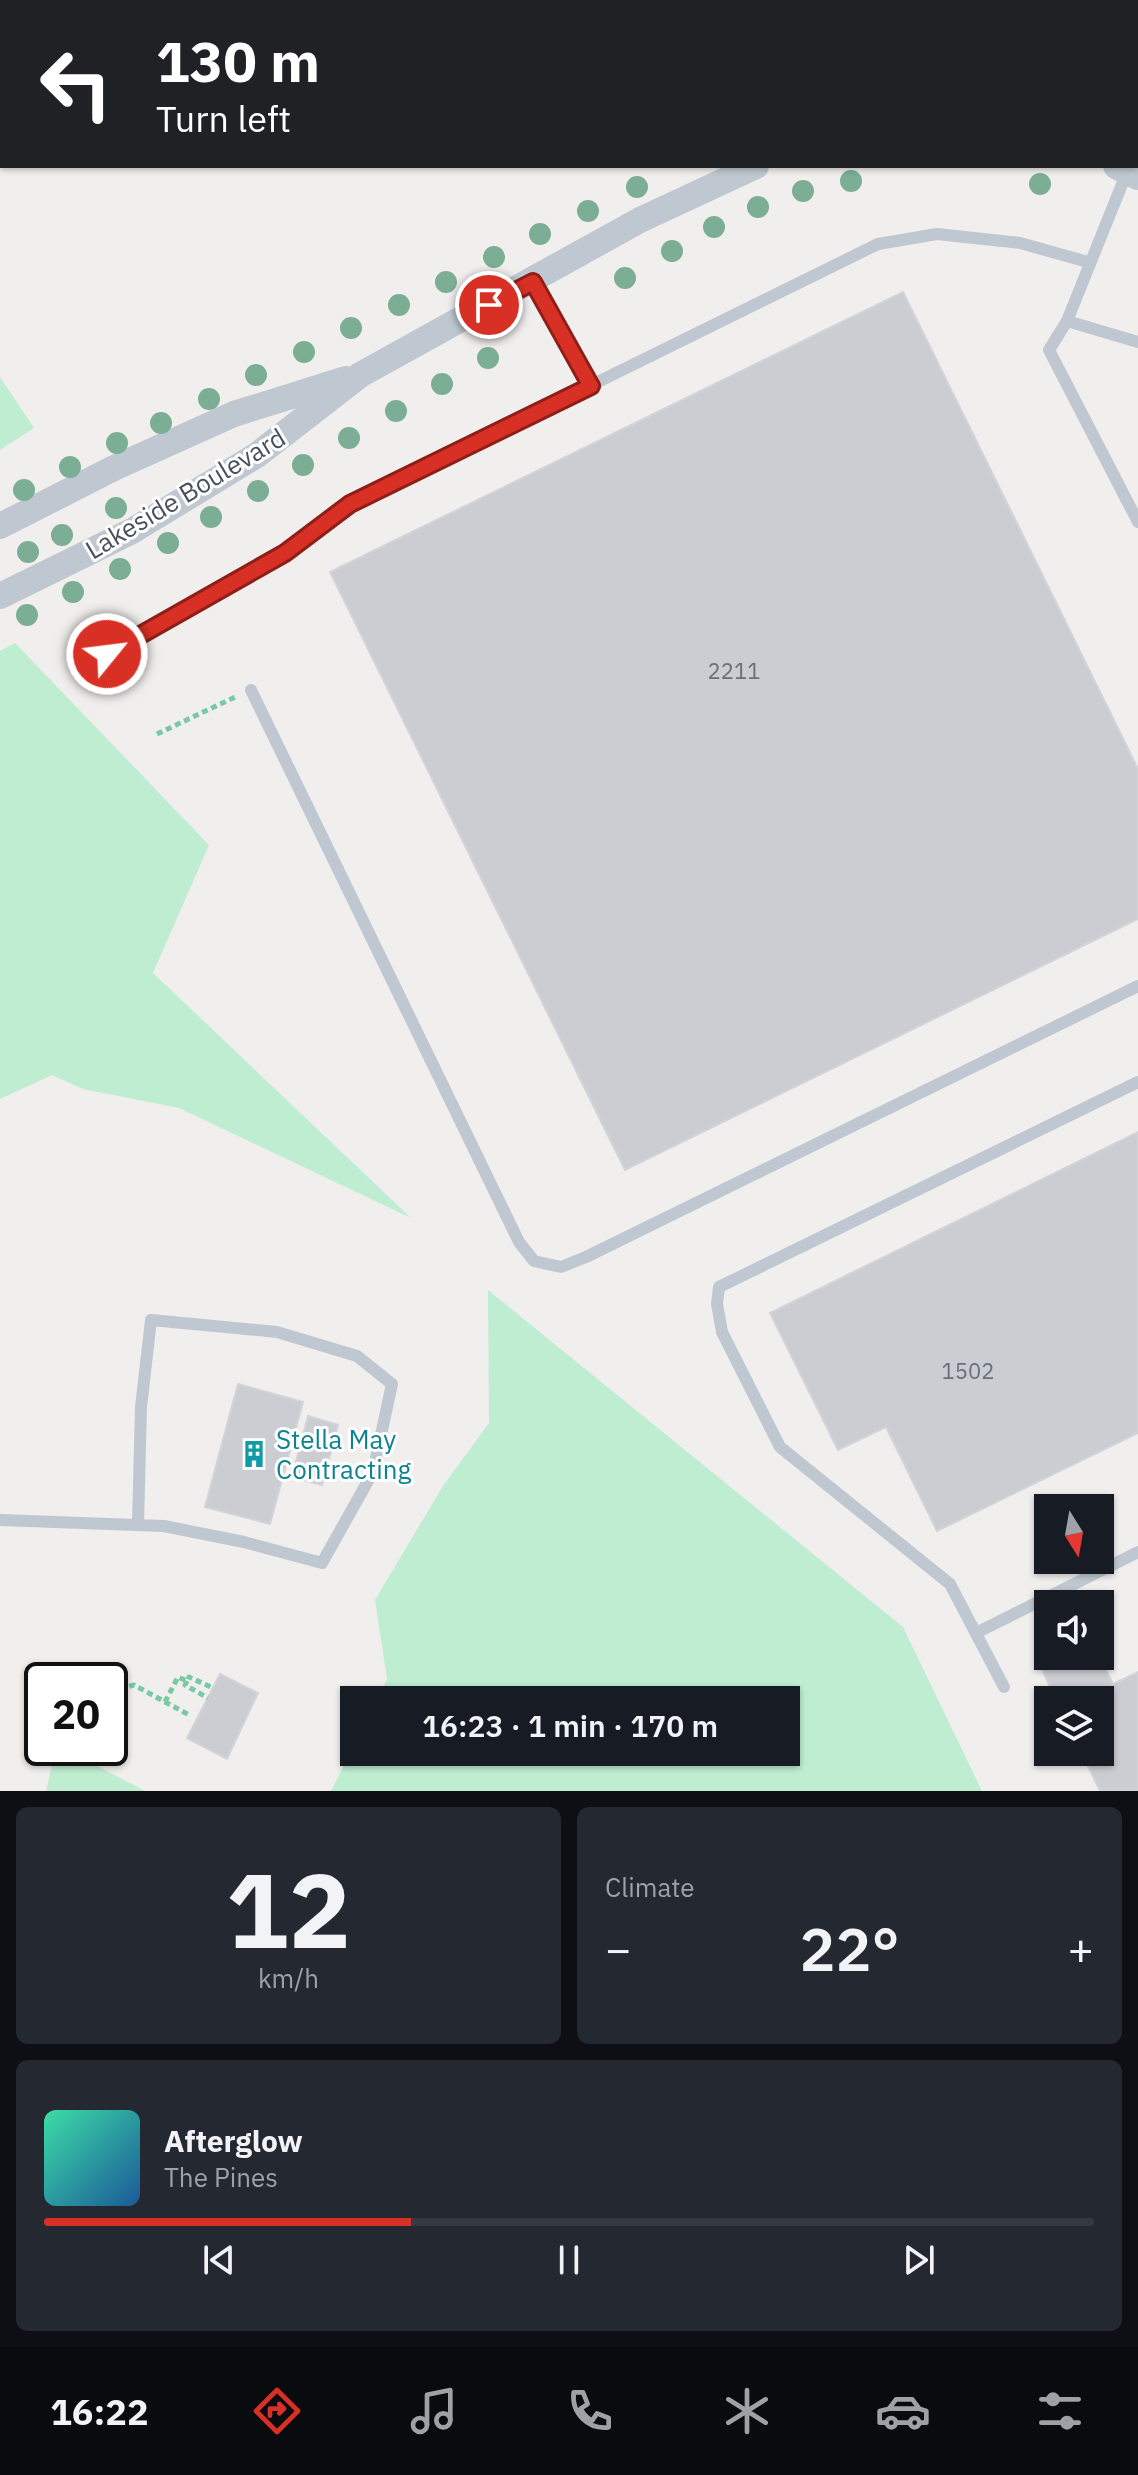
<!DOCTYPE html>
<html lang="en">
<head>
<meta charset="utf-8">
<style>
  :root { --surface:#171b24; --page:#242831; --text:#f1f3f6; --muted:#9ea1a6; --line:#363941; --accent:#d93025 }
  body { margin:0; font-family:"IBM Plex Sans",sans-serif; background:var(--page); color:var(--text); height:100vh; display:flex; flex-direction:column; font-size:30px; white-space:nowrap }
  * { box-sizing:border-box; margin:0 }
  p { font-size:26px; color:var(--muted) }
  .icon { flex:none; width:44px; height:44px; fill:none; stroke:currentColor; stroke-width:2; stroke-linecap:round; stroke-linejoin:round }
  .map { position:relative; height:1791px; overflow:hidden }
  .drawer { display:flex; flex-direction:column; gap:16px; padding:16px; background:#0d0f14; flex:1 }
  .drawer>* { flex:none }
  .guide { position:absolute; left:0px; top:0px; width:1138px; height:168px; box-shadow:0 2px 6px #0004; background:#202124; color:#fff; overflow:hidden }
  .needle { width:52px; rotate:169deg }
  .fabs { position:absolute; left:1034px; top:1494px; display:grid; gap:16px }
  .fabs a { display:grid; place-items:center; width:80px; height:80px; border-radius:0px; background:var(--surface); box-shadow:0 2px 6px #0004; font-size:40px }
  .speed { position:absolute; left:24px; top:1662px; display:flex; gap:16px; font-size:40px; font-weight:700; text-align:center }
  .speed>* { display:grid; place-content:center; width:104px; height:104px; border-radius:50%; background:var(--surface); box-shadow:0 2px 6px #0004; line-height:1 }
  .speed .limit { border:4px solid #111; border-radius:12px; background:#fff; color:#111 }
  .pin { position:absolute; display:grid; place-items:center; width:68px; height:68px; color:#fff; margin:-34px; border:4px solid #fff; border-radius:50%; box-shadow:0 2px 8px #0007 }
  .me { position:absolute; width:88px; margin:-44px; rotate:61deg; stroke-linejoin:round; filter:drop-shadow(0 0 6px #0008) }
  .turn { display:flex; align-items:center; gap:28px; height:168px; padding:0 24px; font-size:36px }
  .turn .icon { width:104px; height:104px; stroke-width:2.5 }
  .turn b { display:block; font-size:56px; line-height:68px }
  .big { font-size:60px; font-weight:600; line-height:1.1 }
  .drawer .widget { flex:1; display:flex; flex-direction:column; justify-content:center; gap:12px; min-width:0; padding:0 28px; border-radius:12px; background:var(--page) }
  .drawer .dial { align-items:center; gap:0 }
  .dial b { font-size:104px; line-height:1 }
  .song { display:flex; align-items:center; gap:24px }
  .cover { width:96px; height:96px; border-radius:12px; background:linear-gradient(135deg,hsl(160 70% 55%),hsl(210 70% 35%)) }
  .played { height:8px; border-radius:4px; background:linear-gradient(90deg,var(--accent) 35%,var(--line) 35%) }
  .keys { display:flex; justify-content:space-around; direction:ltr }
  .heat { display:flex; justify-content:space-between; align-items:center; font-size:44px; direction:ltr }
  .drawer .tiles { flex:1; display:grid; gap:16px; grid-template-columns:1fr 1fr }
  .widget:last-child { grid-column:span 2 }
  .trip { position:absolute; left:340px; top:1686px; width:460px; height:80px; border-radius:0px; background:var(--surface); box-shadow:0 2px 6px #0004; font-weight:600; line-height:80px; text-align:center }
  .dock { display:flex; height:128px; justify-content:space-around; align-items:center; background:#090b0e; color:var(--muted) }
  .dock .icon { width:56px; height:56px }
  .dock .current { color:var(--accent) }
  .dock b { font-size:36px; color:var(--text) }
  .map>svg:first-child { display:block }
</style>
</head>
<body>
<div class="map">
<svg width="1138" height="1791" viewBox="0 0 1138 1791">
  <rect width="100%" height="100%" fill="#f1eeee"/>
  <g fill="#beedd1">
    <path d="M0,377L34,428L0,450Z"/>
    <path d="M15,643L209,845L153,973L411,1218L179,1108L83,1089L52,1075L0,1099V651Z"/>
    <path d="M488,1290L903,1627L982,1791H331L354,1745V1752H786V1700H376L387,1679L375,1600L443,1486L489,1423Z"/>
    <path d="M56,1748H63L145,1791H46Z"/>
  </g>
  <g fill="#cbcdd3" stroke="#d2d4da" stroke-width="2">
    <path d="M903,292L1138,769V919L625,1170L330,572Z"/>
    <path d="M1138,1132V1433L937,1531L886,1427L838,1450L770,1313Z"/>
    <path d="M238,1384L303,1402L270,1524L205,1507Z"/>
    <path d="M308,1416L338,1425L322,1485L292,1477Z"/>
    <path d="M1048,1651V1656H1099L1113,1684L1138,1672V1791H1100L1081,1752H1100V1700H1056L1036,1656Z"/>
    <path d="M220,1674L258,1693L227,1759L187,1738Z"/>
  </g>
  <g fill="none" stroke-linecap="round" stroke-linejoin="round">
    <g stroke="#77caa2" stroke-width="5" stroke-dasharray="6 4" stroke-linecap="butt">
      <path d="M157,734L235,697"/>
      <path d="M187,1681L185,1685L208,1698"/>
      <path d="M110,1692L134,1685L191,1716"/>
      <path d="M165,1702L178,1677L187,1681L189,1677L213,1688"/>
    </g>
    <g stroke="#bfc8d0" stroke-width="12">
      <path d="M1127,172L1067,321L1049,350L1138,522"/>
      <path d="M533,282L591,386"/>
      <path d="M1067,321L1138,342"/>
      <path d="M107,654L285,553L350,504L878,244L937,234L1020,243L1088,262"/>
      <path d="M251,690L519,1242L534,1261L561,1267L586,1257L1138,986"/>
      <path d="M0,1520L164,1526L244,1542L322,1563L373,1472L392,1384L357,1356L277,1332L151,1320L141,1407L138,1524"/>
      <path d="M976,1633L1138,1552"/>
      <path d="M1004,1687L950,1584L780,1447L722,1332L717,1304L719,1287L1138,1082"/>
    </g>
    <g stroke="#bfc8d0" stroke-width="26">
      <path d="M1116,166L1138,177"/>
      <path d="M0,526L114,468L234,414L346,379"/>
      <path d="M0,596L132,531L257,455L360,375L640,220L756,166"/>
    </g>
  </g>
  <g fill="#7bae94">
    <circle cx="851" cy="181" r="11"/>
    <circle cx="1040" cy="184" r="11"/>
    <circle cx="637" cy="187" r="11"/>
    <circle cx="803" cy="191" r="11"/>
    <circle cx="758" cy="207" r="11"/>
    <circle cx="588" cy="211" r="11"/>
    <circle cx="714" cy="227" r="11"/>
    <circle cx="540" cy="234" r="11"/>
    <circle cx="672" cy="251" r="11"/>
    <circle cx="494" cy="257" r="11"/>
    <circle cx="625" cy="278" r="11"/>
    <circle cx="446" cy="282" r="11"/>
    <circle cx="399" cy="305" r="11"/>
    <circle cx="351" cy="328" r="11"/>
    <circle cx="304" cy="352" r="11"/>
    <circle cx="488" cy="358" r="11"/>
    <circle cx="256" cy="375" r="11"/>
    <circle cx="442" cy="384" r="11"/>
    <circle cx="209" cy="399" r="11"/>
    <circle cx="396" cy="411" r="11"/>
    <circle cx="161" cy="423" r="11"/>
    <circle cx="349" cy="438" r="11"/>
    <circle cx="117" cy="443" r="11"/>
    <circle cx="303" cy="465" r="11"/>
    <circle cx="70" cy="467" r="11"/>
    <circle cx="24" cy="490" r="11"/>
    <circle cx="258" cy="491" r="11"/>
    <circle cx="116" cy="508" r="11"/>
    <circle cx="211" cy="517" r="11"/>
    <circle cx="62" cy="535" r="11"/>
    <circle cx="168" cy="543" r="11"/>
    <circle cx="28" cy="552" r="11"/>
    <circle cx="120" cy="569" r="11"/>
    <circle cx="73" cy="592" r="11"/>
    <circle cx="27" cy="615" r="11"/>
  </g>
  <g fill="none" stroke-linecap="round" stroke-linejoin="round">
    <g stroke="#8d1f18" stroke-width="20">
      <path id="route" d="M107,654L285,553L350,504L591,386L533,282L489,305"/>
    </g>
    <use href="#route" stroke="#d93025" stroke-width="14"/>
  </g>
  <defs>
    <g id="building-bare" transform="scale(2.16)"><path d="M-4-6H4V6H1V3H-1V6H-4ZM-2.5-4.3h1.7v1.8h-1.7ZM.8-4.3h1.7v1.8H.8ZM-2.5-1h1.7V.8h-1.7ZM.8-1h1.7V.8H.8Z" fill="#0f9aa8" stroke="#fff" stroke-width="2.5" paint-order="stroke"/></g>
  </defs>
  <g fill-rule="evenodd">
    <use href="#building-bare" x="254" y="1454"/>
  </g>
  <g text-anchor="middle" dominant-baseline="central" stroke-width="6" stroke-linejoin="round" paint-order="stroke">
    <g font-size="22" fill="#687079">
      <text x="734" y="670">2211</text>
      <text x="968" y="1370">1502</text>
    </g>
    <g font-size="26" fill="#47515b" stroke="#fff">
      <text transform="translate(185 493) rotate(-31)">Lakeside Boulevard</text>
    </g>
    <g font-size="26" fill="#0d838f" stroke="#fff" text-anchor="start">
      <text x="276" y="1439">Stella May<tspan x="276" dy="30">Contracting</tspan></text>
    </g>
  </g>
</svg>
<div class="fabs">
<a><svg class="needle" viewBox="-14 -14 28 28"><path d="M0-13l5 13h-10z" fill="#e53935"/><path d="M0 13l5-13h-10z" fill="#9ea1a6"/></svg></a>
<a><svg class="icon" aria-label="sound" viewBox="0 0 24 24"><path d="M4 9h4l5-4v14l-5-4H4zM17 9q2 3 0 6"/></svg></a>
<a><svg class="icon" aria-label="layers" viewBox="0 0 24 24"><path d="M12 4l9 5-9 5-9-5zM3 14l9 5 9-5"/></svg></a>
</div>
<div class="speed"><div class="limit">20</div></div>
<div class="pin" style="left:489px;top:305px;background:#d93025"><svg class="icon" aria-label="arrive" viewBox="0 0 24 24"><path d="M6 21V4h12l-3 4 3 4H6"/></svg></div>
<svg class="me" style="left:107px;top:654px" viewBox="-20 -20 40 40"><circle r="17" fill="#d93025" stroke="#fff" stroke-width="3"/><path d="M0-11L8 9 0 5-8 9z" fill="#fff"/></svg>
<div class="trip">16:23 · 1 min · 170 m</div>
<div class="guide">
<div class="turn"><svg class="icon" aria-label="left" viewBox="0 0 24 24"><path d="M17 20v-9H6M10 6l-5 5 5 5"/></svg><div><b>130 m</b>Turn left</div></div>
</div>
</div>
<section class="drawer">
<div class="tiles">
<div class="widget dial"><b>12</b><p>km/h</p></div>
<div class="widget"><p>Climate</p>
<div class="heat"><a>−</a><b class="big">22°</b><a>+</a></div>
</div>
<div class="widget">
<div class="song"><i class="cover"></i><div><b>Afterglow</b><p>The Pines</p></div></div>
<div class="played"></div>
<div class="keys"><svg class="icon" aria-label="previous" viewBox="0 0 24 24"><path d="M18 5L8 12l10 7zM5 5v14"/></svg><svg class="icon" aria-label="pause" viewBox="0 0 24 24"><path d="M8 5v14M16 5v14"/></svg><svg class="icon" aria-label="next" viewBox="0 0 24 24"><path d="M6 5l10 7-10 7zM19 5v14"/></svg></div>
</div>
</div>
</section>
<nav class="dock">
<b>16:22</b>
<svg class="icon current" aria-label="directions" viewBox="0 0 24 24"><path d="M12 3l9 9-9 9-9-9zM9 14v-3h6M13 9l2 2-2 2"/></svg>
<svg class="icon" aria-label="music" viewBox="0 0 24 24"><path d="M9 18V5l10-2v13"/><circle cx="6" cy="18" r="3"/><circle cx="16" cy="16" r="3"/></svg>
<svg class="icon" aria-label="phone" viewBox="0 0 24 24"><path d="M5 4h4l2 5-3 2q2 4 5 5l2-3 5 2v4C11 20 4 13 5 4z"/></svg>
<svg class="icon" aria-label="climate" viewBox="0 0 24 24"><path d="M12 3v18M4 7l16 10M4 17L20 7"/></svg>
<svg class="icon" aria-label="car" viewBox="0 0 24 24"><path d="M5 17H2v-5l4-1 3-4h7l3 4 3 1v5h-3M9 17h6M6 11h13"/><circle cx="7" cy="17" r="2"/><circle cx="17" cy="17" r="2"/></svg>
<svg class="icon" aria-label="filters" viewBox="0 0 24 24"><path d="M4 7h16M4 17h16"/><circle cx="9" cy="7" r="2"/><circle cx="15" cy="17" r="2"/></svg>
</nav>
</body>
</html>
